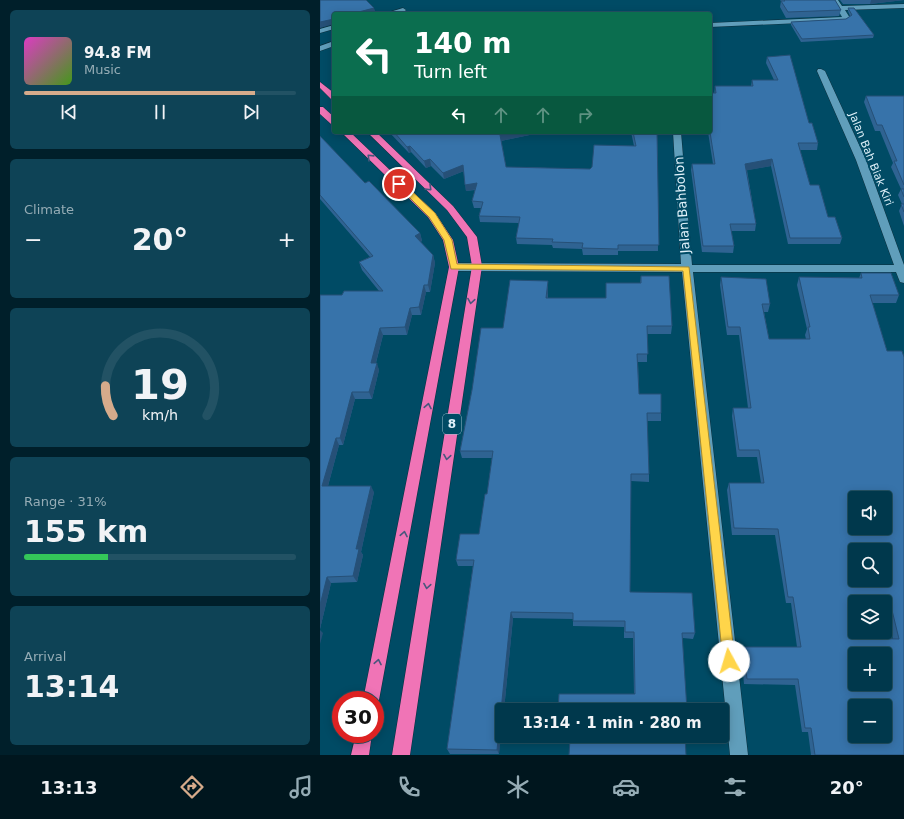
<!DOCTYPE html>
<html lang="en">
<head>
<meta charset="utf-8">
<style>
  :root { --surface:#00384c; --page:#0e4356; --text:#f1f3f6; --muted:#95acb5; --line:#225264; --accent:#d6ab8b }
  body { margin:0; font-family:"DejaVu Sans",sans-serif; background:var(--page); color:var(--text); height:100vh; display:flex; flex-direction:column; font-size:15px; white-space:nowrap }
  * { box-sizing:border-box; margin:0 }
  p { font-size:13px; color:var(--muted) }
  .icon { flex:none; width:22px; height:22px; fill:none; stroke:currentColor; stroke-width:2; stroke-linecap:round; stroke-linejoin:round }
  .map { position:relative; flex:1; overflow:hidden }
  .panel { display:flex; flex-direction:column; gap:10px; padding:10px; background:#001f2a; width:320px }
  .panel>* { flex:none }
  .top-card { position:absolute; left:12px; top:12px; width:380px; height:122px; border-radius:4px; box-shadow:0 2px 10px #0003,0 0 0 1px var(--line); background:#0b6e4f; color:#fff; overflow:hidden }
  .fabs { position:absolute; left:528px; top:491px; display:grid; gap:8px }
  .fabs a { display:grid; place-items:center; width:44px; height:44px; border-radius:4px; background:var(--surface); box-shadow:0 2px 10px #0003,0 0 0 1px var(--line); font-size:20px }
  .speed { position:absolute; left:12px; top:691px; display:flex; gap:8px; font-size:20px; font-weight:700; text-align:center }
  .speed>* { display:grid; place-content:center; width:52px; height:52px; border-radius:50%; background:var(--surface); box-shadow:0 2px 10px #0003,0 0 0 1px var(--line); line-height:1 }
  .speed .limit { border:6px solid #d22; background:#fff; color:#111 }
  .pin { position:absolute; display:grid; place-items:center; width:34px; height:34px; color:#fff; margin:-17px; border:2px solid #fff; border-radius:50%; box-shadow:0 1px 4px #0007 }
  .me { position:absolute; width:44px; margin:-22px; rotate:354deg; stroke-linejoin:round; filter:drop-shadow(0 0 3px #0008) }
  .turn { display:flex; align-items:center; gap:14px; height:84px; padding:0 16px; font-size:18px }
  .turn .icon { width:52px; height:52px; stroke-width:2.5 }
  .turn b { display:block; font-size:28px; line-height:34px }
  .lanes { display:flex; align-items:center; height:38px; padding:0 16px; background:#0003; justify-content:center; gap:20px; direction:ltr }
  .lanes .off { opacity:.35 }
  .big { font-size:30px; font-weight:600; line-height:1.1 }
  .panel .widget { flex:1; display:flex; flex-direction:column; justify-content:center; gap:6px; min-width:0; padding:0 14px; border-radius:6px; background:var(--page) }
  .panel .dial { align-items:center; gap:0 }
  .dial svg { height:104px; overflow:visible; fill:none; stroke:var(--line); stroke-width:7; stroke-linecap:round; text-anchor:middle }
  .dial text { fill:var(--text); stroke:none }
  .song { display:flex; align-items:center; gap:12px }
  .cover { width:48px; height:48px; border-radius:6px; background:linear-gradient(135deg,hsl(310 70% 55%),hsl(100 70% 35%)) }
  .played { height:4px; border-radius:2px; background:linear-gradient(90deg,var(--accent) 85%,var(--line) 85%) }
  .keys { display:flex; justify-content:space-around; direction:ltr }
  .heat { display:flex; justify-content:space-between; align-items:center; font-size:22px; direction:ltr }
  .charge { height:6px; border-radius:3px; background:linear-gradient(90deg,#34c759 31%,var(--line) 0) }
  .trip { position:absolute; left:175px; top:703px; width:234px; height:40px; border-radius:4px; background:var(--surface); box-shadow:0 2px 10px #0003,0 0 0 1px var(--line); font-weight:600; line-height:40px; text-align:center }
  .tabs { display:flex; height:64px; justify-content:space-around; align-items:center; background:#00161e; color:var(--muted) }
  .tabs .icon { width:28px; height:28px }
  .tabs .on { color:var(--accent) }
  .tabs b { font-size:18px; color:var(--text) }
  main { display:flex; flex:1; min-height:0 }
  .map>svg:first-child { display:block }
</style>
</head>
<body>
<main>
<section class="panel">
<div class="widget">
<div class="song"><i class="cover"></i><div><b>94.8 FM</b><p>Music</p></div></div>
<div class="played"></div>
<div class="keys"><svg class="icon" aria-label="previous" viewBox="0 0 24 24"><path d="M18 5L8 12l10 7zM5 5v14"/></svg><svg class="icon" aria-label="pause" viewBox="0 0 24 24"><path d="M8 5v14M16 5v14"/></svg><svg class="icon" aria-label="next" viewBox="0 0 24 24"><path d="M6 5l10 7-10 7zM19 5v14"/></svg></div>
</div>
<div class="widget"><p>Climate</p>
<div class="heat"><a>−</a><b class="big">20°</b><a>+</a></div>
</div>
<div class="widget dial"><svg viewBox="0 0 100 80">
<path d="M14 69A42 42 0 1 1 86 69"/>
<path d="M14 69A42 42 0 0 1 8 46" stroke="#d6ab8b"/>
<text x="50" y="56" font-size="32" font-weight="700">19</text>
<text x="50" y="72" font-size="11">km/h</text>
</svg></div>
<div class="widget"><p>Range · 31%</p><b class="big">155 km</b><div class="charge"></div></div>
<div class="widget"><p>Arrival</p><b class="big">13:14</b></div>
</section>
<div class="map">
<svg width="584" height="755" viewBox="0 0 584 755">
  <rect width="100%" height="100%" fill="#004b65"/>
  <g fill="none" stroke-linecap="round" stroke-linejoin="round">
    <g stroke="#0c2f3d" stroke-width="1">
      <g id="minor">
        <path d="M512,0H518L522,6L584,4V8L525,10L530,18L525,21L390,27V23L522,17Z"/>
        <path d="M83,8L86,10L85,11L75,14H63Z"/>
        <path d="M14,25V29L0,33V29Z"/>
        <path d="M14,41V46L0,51V46Z"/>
        <path d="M498,69H501L505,71L546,160L584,265V283L580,282L576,272H373L428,755H410L362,272L134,271L130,269L129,267L130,265L134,263L361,264L353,132H361L372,265H574L536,160L497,71Z"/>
      </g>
    </g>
    <g stroke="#0c2f3d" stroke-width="1">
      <g id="highway">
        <path d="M0,82L14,93V99H11L0,88Z"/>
        <path d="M0,107H3L14,117V125L11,124L0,114Z"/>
        <path d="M21,132H30L115,213L133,240L139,267L59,700L55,707V700H43L129,267L123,240L108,217Z"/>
        <path d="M47,132H56L133,206L157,237L162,266L90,755H72L152,266L147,237L127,210Z"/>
        <path d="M36,734H52L49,755H31Z"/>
      </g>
    </g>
    <use href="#minor" fill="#609ebb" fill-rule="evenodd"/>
    <use href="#highway" fill="#f074b6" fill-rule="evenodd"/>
  </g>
  <g fill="#2f6392" fill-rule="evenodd">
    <path d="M460,0H515L521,10L519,16L466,18L460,7L461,1Z"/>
    <path d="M520,0H584L550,4H523Z"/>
    <path d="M528,8L554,35L553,38L481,42L471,25V22L526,19L530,16L528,11Z"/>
    <path d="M447,57L489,123L498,143L497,150H480L490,185L508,217L522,238L520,244H468L451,166L427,170L436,224L435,231H411L414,246L413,253L382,252L371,170L372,164H393L388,132H390L395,86H431L432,80H454L446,63Z"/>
    <path d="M546,96H584V226L579,211L582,204L578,195L581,189L571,167L573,163L560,131H555L544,102Z"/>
    <path d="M69,132H224L181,141L186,167L270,169L314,146L311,132H337L338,251H298V255H263L262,249L233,248L232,245L197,244L196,238L199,223L160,222L159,216L161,208H154L152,201L155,190L146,191L144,171L124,179L111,166L106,168L91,152L89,153Z"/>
    <path d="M0,136L45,183L100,233L102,241L100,242L113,255L115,263L110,292H106L101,315H92L87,335H63L56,363L59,370L52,399H35L23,445H19L8,486L54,492L41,552L43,555L37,582L11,583L0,629V295H22L59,291L42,270L39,262L50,257L0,199Z"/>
    <path d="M541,273L579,295L576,303H552L567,351L584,755H491L488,732H482L475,685L424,684L421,653L423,647H477L471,603H466L455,535H412L407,490L409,483H441L437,457H417L412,416L413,408H428L419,335H407L400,285L401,277L450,304L448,312H444L449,339H486L485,335L487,329L477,285L479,277L539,278ZM535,602H565V608L573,639L535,638L529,608H535Z"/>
    <path d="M321,276L352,326L351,334H327V362H318L319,394L341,413V421H327L329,474V482L311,481L310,592L375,633L373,639L363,638L314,694L313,638H304V627L253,626V619L193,618L184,710H182L179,754H130L127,749L153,566H138L136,560L159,534L167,494L172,458H142L140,451L152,390L183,328L228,281V298H286L320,283Z"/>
    <path d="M365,736L250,744L237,743L236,739Z"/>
  </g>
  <g fill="#265077">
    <path d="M551,0H584L550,4Z"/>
    <path d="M54,8L56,13L51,14H31Z"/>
    <path d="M14,19V24L0,28V22Z"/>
    <path d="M196,132H224L181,141L180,135Z"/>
    <path d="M90,146L91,152L89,153L87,147Z"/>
    <path d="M110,159L111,166L106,168L104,161Z"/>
    <path d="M452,159L451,166L424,171L425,164Z"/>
    <path d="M143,165L144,171L124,179L123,173Z"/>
    <path d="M157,183L158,189L146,191L145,185Z"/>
    <path d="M100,233L102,241L97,243L95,236Z"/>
    <path d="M113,255L115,263L110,292L108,285Z"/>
    <path d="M228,281V289L227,305L226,298Z"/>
    <path d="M104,285L106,292L101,315L99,307Z"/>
    <path d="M90,308L92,315L87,335L85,327Z"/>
    <path d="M60,328L63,335L54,370L51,363Z"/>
    <path d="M57,363L59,370L52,399L49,392Z"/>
    <path d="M32,392L35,399L23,445L20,438Z"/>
    <path d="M16,438L19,445L6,493L2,486Z"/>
    <path d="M51,486L54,492L41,552L43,555L37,582L33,576L36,549Z"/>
    <path d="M7,577L11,583L0,629V605Z"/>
    <path d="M191,612L193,618L184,710H182V728L179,754L177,750Z"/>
    <path d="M0,630L3,633L0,644Z"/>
  </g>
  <g fill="#3773aa" stroke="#265077" fill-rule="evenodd">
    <path d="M0,0H46L54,8L31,14H14V19L0,22Z"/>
    <path d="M464,0H515L521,10L468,12L461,1H465Z"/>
    <path d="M528,8H534L554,35L482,39L471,22L526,19L532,15Z"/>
    <path d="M470,55L489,123H492L498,143H478L490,185H499L508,217H515L522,238H470L452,159L425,164L436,224H410L414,246H383L372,164H395L390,132V93H396L395,86H433L432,80H458L447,57Z"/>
    <path d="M546,96H584V185L574,161H577L562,125H557Z"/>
    <path d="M74,132H196L180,135L186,167L270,169L272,167L274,145L316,146L313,132H337L339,245H298V249L262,248L263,243L232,242L233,239L196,238L200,217L159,216L163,202L152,201L157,183L145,185L143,165L123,173L110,159L104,161L90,146L87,147Z"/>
    <path d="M0,136L45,183L49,181L100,233L95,236L113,255L108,285H104L99,307L90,308L85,327L60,328L51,363H57L49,392H32L20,438H16L2,486H51L36,549H39L33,576L7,577L0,605V295H22L24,291H63L39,262L53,256L0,195Z"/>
    <path d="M581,189H584V197Z"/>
    <path d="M581,204H584V212Z"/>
    <path d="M541,273H571L579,295H550L567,351H582L584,357V755H495L491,728H485L478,679H427L423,647H481L473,597H468L458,529L414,528L409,483H444L439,450H419L413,408H431L420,327H408L401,277L446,279L450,304H442L449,339H490L488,327H490L479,277L542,278ZM535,498H565V528H535ZM535,550H565V580H535ZM528,602H570L579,639L535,638ZM535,654H565V684H535ZM535,706H565V736H535Z"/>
    <path d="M321,276H349L352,326H327L328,354H317L319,394H341V413H327L329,474H311L310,592L372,593L375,633H362L367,710H238L239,694H315L314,632H305V621H253V613L191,612L177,750L127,749L154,560H136L140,534H159L165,494H167L173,451H140L152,390L161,328H183L190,280L228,281L226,298H286V283H321Z"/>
    <path d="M236,736H365L366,755H249L250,739H236Z"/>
  </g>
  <defs><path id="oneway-chevron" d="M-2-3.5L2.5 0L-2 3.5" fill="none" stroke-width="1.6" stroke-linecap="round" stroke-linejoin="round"/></defs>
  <g stroke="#48577d">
    <use href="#oneway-chevron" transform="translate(50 157) rotate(-136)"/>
    <use href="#oneway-chevron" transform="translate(109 188) rotate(44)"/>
    <use href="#oneway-chevron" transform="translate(151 301) rotate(99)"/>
    <use href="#oneway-chevron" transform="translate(108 406) rotate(-79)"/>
    <use href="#oneway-chevron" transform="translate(127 457) rotate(99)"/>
    <use href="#oneway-chevron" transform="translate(84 534) rotate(-79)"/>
    <use href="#oneway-chevron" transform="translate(107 586) rotate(99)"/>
    <use href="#oneway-chevron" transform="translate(58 662) rotate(-79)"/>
  </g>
  <path fill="#ffd54a" stroke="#a68a30" d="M77,182H82L115,213L132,240L137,264L369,267L415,661L413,665L409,667L404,665L403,661L363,271L131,269L124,240L109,217L77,185Z"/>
  <g text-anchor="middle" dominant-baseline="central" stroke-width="4" stroke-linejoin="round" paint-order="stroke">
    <g font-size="11" fill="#e0f2fb" stroke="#004b65">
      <text transform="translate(551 159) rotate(68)">Jalan Bah Biak Kiri</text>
    </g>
    <rect fill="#004b65" stroke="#9dc0ce" stroke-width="1" x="123" y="414" width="18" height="20" rx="3"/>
    <g font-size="12" font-weight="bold" fill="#e0f2fb">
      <text x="132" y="424">8</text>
    </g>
    <g font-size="13" fill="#e0f2fb" stroke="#004b65">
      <text transform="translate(362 205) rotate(-94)">Jalan Bahbolon</text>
    </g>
  </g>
</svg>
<div class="fabs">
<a><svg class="icon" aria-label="sound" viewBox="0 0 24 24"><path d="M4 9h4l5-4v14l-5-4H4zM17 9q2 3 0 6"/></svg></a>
<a><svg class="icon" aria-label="search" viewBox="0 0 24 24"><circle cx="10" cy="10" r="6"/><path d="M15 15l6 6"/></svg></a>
<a><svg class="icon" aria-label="layers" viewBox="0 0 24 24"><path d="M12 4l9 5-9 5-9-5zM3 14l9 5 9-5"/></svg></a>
<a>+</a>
<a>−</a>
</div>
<div class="speed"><div class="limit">30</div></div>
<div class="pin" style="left:79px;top:184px;background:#d93025"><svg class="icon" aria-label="arrive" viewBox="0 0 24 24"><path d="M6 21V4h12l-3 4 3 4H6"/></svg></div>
<svg class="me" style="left:409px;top:661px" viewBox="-20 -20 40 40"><circle r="19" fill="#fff"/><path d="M0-13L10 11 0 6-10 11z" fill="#ffd54a"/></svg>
<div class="trip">13:14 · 1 min · 280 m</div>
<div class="top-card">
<div class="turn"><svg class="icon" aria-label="left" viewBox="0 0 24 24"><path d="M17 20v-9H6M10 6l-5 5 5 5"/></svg><div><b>140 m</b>Turn left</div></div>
<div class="lanes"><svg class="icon" aria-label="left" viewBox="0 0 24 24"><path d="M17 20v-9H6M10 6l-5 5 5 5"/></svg><svg class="icon off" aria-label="ahead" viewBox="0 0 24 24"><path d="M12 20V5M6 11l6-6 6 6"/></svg><svg class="icon off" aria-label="ahead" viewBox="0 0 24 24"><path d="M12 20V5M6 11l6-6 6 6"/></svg><svg class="icon off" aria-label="right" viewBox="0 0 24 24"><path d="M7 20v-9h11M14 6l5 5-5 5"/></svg></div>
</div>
</div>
</main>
<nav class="tabs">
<b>13:13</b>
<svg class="icon on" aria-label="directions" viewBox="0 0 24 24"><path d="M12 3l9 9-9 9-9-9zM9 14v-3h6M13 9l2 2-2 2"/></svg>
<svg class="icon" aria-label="music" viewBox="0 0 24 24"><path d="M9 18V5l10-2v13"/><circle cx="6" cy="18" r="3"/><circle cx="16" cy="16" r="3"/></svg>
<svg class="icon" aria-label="phone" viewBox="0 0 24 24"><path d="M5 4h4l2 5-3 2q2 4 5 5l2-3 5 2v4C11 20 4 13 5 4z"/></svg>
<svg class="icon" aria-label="climate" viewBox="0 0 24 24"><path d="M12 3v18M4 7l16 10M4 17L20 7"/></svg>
<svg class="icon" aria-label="car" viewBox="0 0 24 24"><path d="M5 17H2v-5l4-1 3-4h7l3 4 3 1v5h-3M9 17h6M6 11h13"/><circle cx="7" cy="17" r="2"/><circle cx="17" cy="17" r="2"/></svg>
<svg class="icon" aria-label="filters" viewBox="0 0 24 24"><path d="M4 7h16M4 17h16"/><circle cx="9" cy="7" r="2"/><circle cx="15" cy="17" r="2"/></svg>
<b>20°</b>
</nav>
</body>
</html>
